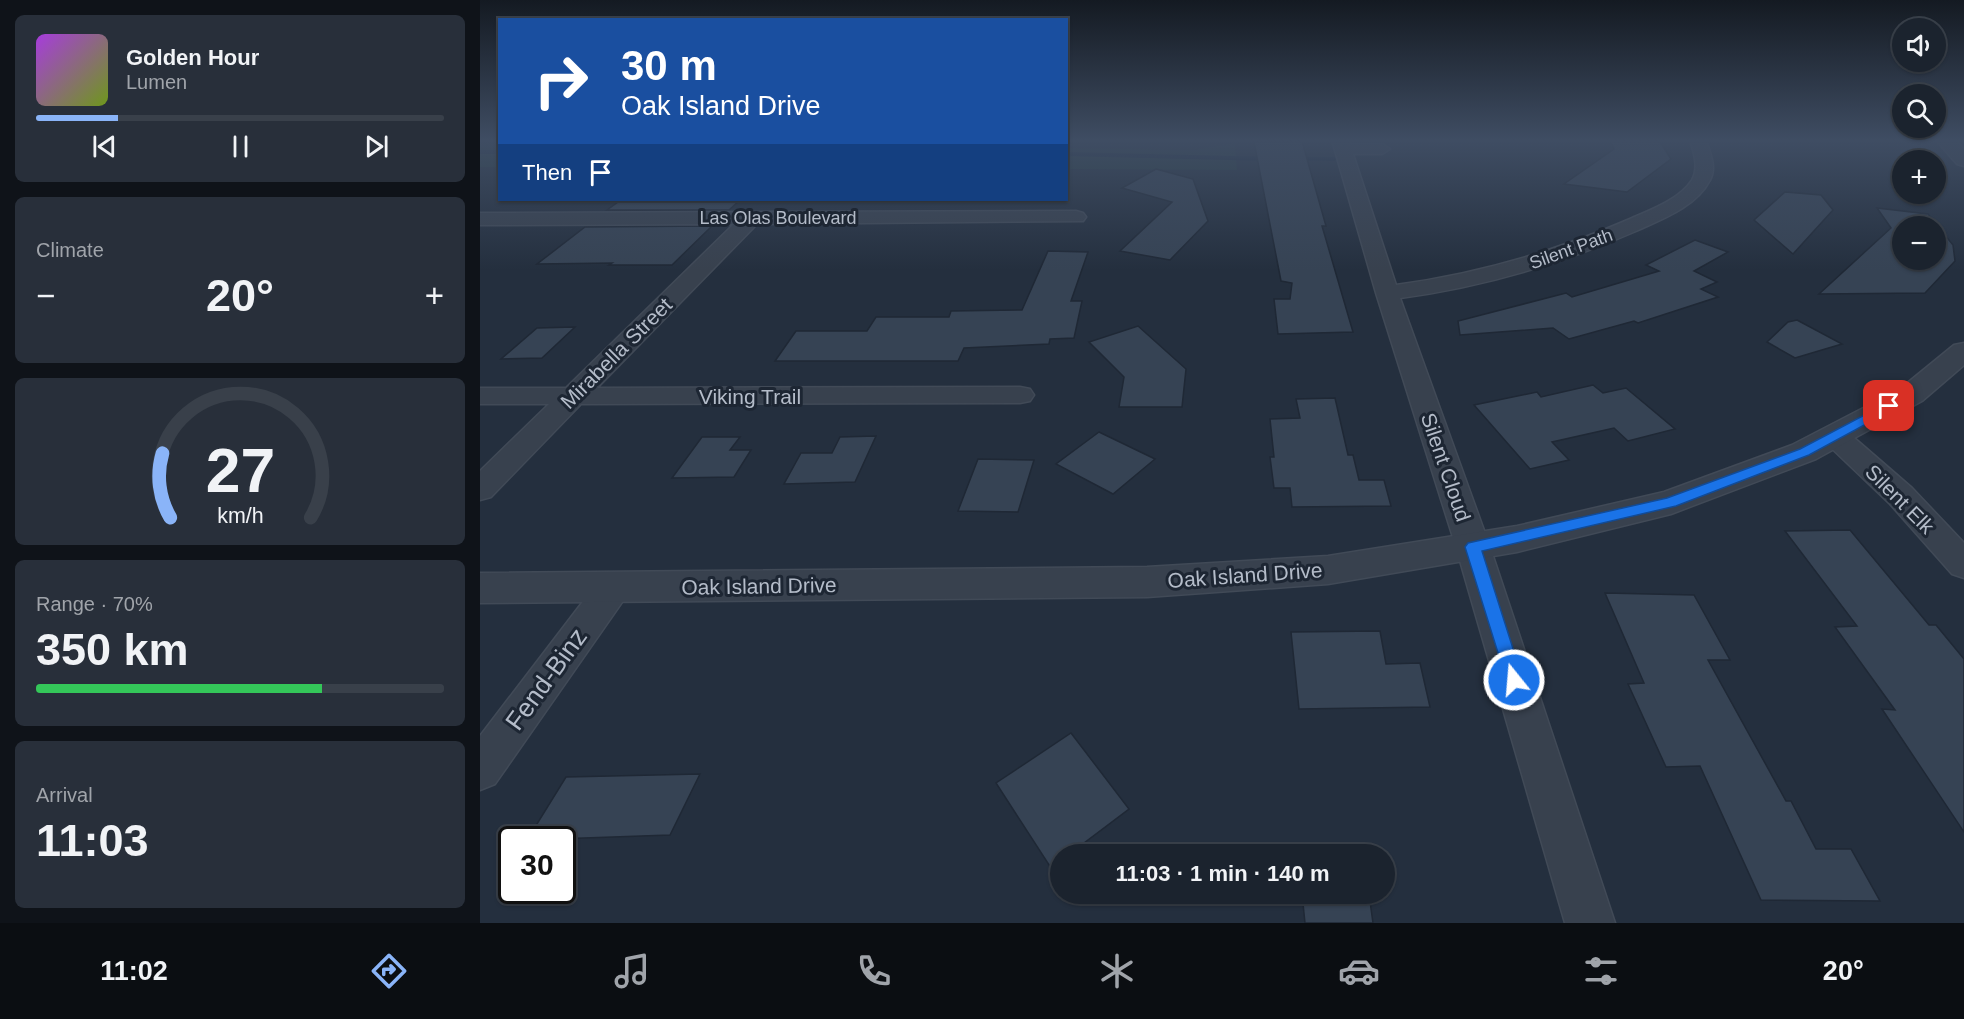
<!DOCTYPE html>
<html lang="en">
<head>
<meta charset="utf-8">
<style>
  :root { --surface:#1b232e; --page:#282f3a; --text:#f1f3f6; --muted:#a0a4aa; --line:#39404a; --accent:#8ab4f8 }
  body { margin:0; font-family:Helvetica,sans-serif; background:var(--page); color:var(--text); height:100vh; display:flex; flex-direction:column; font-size:22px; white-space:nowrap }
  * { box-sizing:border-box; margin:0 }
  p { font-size:20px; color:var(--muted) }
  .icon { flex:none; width:33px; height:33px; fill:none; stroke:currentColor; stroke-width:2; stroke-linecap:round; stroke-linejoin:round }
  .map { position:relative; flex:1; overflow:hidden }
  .drawer { display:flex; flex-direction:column; gap:15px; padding:15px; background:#0f1319; width:480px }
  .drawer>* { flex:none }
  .top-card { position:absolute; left:18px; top:18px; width:570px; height:183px; border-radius:0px; box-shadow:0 2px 4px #0004,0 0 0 2px var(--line); background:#1a4fa0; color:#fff; overflow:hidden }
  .controls { position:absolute; left:1412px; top:18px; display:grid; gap:12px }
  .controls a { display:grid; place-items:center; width:54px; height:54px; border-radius:50%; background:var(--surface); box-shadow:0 2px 4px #0004,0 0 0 2px var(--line); font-size:30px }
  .speed { position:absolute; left:18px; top:826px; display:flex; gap:12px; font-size:30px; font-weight:700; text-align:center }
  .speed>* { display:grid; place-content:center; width:78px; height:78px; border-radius:50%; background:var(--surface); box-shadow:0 2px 4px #0004,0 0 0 2px var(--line); line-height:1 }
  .speed .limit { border:3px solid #111; border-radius:9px; background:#fff; color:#111 }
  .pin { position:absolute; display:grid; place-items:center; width:51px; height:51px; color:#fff; margin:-26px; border-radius:12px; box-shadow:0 3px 9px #0006 }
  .me { position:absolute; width:66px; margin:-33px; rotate:343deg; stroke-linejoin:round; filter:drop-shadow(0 0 4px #0008) }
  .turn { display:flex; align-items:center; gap:21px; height:126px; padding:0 24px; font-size:27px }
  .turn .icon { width:78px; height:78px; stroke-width:2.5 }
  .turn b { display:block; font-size:42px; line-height:51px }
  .then { display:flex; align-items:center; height:57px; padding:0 24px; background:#0003; gap:12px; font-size:22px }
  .big { font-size:45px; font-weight:800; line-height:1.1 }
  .drawer .tile { flex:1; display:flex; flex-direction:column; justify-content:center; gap:9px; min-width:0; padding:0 21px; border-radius:9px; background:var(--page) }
  .drawer .dial { align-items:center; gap:0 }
  .dial svg { height:156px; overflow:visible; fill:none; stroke:var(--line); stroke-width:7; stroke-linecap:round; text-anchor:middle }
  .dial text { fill:var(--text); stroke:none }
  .song { display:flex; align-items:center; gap:18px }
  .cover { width:72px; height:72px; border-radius:9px; background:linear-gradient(135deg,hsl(280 70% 55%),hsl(80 70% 35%)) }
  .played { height:6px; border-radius:3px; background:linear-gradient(90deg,var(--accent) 20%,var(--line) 20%) }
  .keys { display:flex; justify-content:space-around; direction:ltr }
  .heat { display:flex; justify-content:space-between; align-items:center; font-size:33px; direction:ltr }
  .charge { height:9px; border-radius:4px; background:linear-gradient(90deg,#34c759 70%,var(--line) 0) }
  .trip { position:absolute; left:570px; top:844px; width:345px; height:60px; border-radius:30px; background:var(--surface); box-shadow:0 2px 4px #0004,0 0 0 2px var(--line); font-weight:800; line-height:60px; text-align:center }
  .dock { display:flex; height:96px; justify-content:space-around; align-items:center; background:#0b0e12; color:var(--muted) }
  .dock .icon { width:42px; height:42px }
  .dock .selected { color:var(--accent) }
  .dock b { font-size:27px; color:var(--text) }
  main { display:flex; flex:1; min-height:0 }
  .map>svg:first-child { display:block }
</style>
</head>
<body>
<main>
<section class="drawer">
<div class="tile">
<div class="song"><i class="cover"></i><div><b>Golden Hour</b><p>Lumen</p></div></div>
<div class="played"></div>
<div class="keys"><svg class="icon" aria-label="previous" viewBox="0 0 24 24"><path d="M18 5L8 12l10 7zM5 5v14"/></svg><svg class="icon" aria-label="pause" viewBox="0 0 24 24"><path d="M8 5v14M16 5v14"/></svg><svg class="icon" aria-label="next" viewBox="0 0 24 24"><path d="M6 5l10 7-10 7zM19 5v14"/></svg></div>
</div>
<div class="tile"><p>Climate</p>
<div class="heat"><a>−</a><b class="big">20°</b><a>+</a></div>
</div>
<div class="tile dial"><svg viewBox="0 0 100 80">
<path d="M14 69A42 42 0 1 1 86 69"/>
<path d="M14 69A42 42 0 0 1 10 36" stroke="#8ab4f8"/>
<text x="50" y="56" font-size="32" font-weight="700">27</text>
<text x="50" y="72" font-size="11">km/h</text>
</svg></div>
<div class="tile"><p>Range · 70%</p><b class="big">350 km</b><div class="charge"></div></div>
<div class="tile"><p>Arrival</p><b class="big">11:03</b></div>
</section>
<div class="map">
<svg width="1484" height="923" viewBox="0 0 1484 923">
  <rect width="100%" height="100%" fill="#242f3e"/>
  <g fill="#263c3f">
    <rect x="0" y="141" width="19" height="26"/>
    <path d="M755,143L757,170L587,169L586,148L714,150Z"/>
  </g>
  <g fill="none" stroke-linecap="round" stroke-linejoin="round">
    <g fill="#17263c" fill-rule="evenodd">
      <rect x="0" y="150" width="20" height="4"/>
      <path d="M586,152L791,157L794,159L791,161L586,156Z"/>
      <path d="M812,157H854L857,159L854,161L810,160V158Z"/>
    </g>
  </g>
  <g fill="#364354" stroke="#1f2835" stroke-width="1.5" fill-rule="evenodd">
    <path d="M1130,140H1179L1191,159L1147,192L1084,184L1134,149Z"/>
    <path d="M822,141L846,226H842L873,332L798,334L794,299H810L812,283L801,281L774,142Z"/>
    <path d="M676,169L713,179L728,221L690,260L640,251L692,202L642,188Z"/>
    <path d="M1305,192L1341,195L1353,210L1313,254L1274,220Z"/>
    <path d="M141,200H260L249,210H127Z"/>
    <path d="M1397,208L1448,214L1473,245L1475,261L1445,293L1339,294L1411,228ZM1422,226H1455V260H1422Z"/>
    <path d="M232,226L192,265H129L132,263L57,264L105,227Z"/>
    <path d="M1215,240L1248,252L1214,271L1237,282L1221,289L1238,297L1158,323L1154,321L1089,339L1073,328L980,335L978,321L1086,293L1092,297L1179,271L1166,265Z"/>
    <path d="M568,251L608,252L591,301H602L594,338L570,339L569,344L484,348L478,361H295L316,331H387L396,317H469L471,311L542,310Z"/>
    <path d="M1317,320L1362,344L1315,358L1287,342L1308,322Z"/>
    <path d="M658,326L706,369L702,407H639L644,377L609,342Z"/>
    <path d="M95,327L62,358L21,359L57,328Z"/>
    <path d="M1113,385L1123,393L1146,388L1195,429L1148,441L1134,428L1072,442L1089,460L1050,469L994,405L1057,392L1061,397Z"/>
    <path d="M855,398L868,455H873L879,480H904L911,506L812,507L810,488H794L790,457H794L790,419L820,418L816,399Z"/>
    <path d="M619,432L675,459L633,494L576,464Z"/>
    <path d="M396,436L375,482L304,484L321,453H352L360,437Z"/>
    <path d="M222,437H260L250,450H271L254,477L192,478Z"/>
    <path d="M498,459L554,460L538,512L478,511Z"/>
    <path d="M1370,530L1449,625H1456L1484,659V832L1402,709L1415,710L1355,627L1377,626L1305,531Z"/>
    <path d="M1125,593L1214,595L1250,660H1228L1306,801H1311L1336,849H1371L1400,901L1281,900L1220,766L1186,767L1148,684L1164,683Z"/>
    <path d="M900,631L906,664L940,663L950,707L819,709L811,632Z"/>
    <path d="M591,733L649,809L588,855H580V861L571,868L516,783Z"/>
    <path d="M220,774L190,835L47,840L86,777Z"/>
    <path d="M822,894H889L893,923H825Z"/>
  </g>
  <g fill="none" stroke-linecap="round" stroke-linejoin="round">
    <g stroke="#414a57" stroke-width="3">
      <g id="minor">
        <path d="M852,140H868L870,144H902L910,149L902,154H873L916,285C997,274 1074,252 1150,219C1170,210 1199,200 1212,180C1219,168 1214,153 1210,140H1226C1230,153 1237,167 1230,180C1216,207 1182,219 1156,231C1081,264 1002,287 920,298L1010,547L1135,923H1085L976,547L896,293Z"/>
        <path d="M596,211L603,213L606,217L603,221L277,224L117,388L540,387L550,389L554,395L550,401L540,403L101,404L11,497L0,500V471L69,404H0V388H86L254,224L0,225V213Z"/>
        <path d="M1355,427L1365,430L1432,488L1484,543V578L1472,574L1410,504L1345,442L1341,436L1345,430Z"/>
        <path d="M133,574L145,578L151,588L145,598L15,784L0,790V736L121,578Z"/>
      </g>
    </g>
    <g stroke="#414a57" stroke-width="3">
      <g id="tertiary">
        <path d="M1456,140H1475L1484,149V166L1477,164Z"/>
        <path d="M1484,343V365L1442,401L1336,459L1191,514L1037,552L848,584L667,597L0,603V573L667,567L848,556L1037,526L1184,492L1312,445L1420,389L1474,345Z"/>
      </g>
    </g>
    <use href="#minor" fill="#38414e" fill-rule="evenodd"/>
    <use href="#tertiary" fill="#38414e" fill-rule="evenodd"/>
  </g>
  <linearGradient id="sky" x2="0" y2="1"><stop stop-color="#141a22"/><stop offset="0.52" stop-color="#3f4d63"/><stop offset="1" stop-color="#3f4d63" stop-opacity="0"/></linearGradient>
  <rect width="1484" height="270" fill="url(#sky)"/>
  <path fill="#1a73e8" stroke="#114b97" stroke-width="1.5" d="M1409,402L1415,406L1414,409L1329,455L1196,506L1002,551L1043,680L1041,685L1034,687L1028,685L985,547L988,543L1187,498L1320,449Z"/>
  <g text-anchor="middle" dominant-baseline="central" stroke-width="6" stroke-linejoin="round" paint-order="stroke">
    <g font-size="18" fill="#b4bcc9" stroke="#1d2633">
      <text x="298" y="218">Las Olas Boulevard</text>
      <text transform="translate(1091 249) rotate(-20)">Silent Path</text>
    </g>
    <g font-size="21" fill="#b4bcc9" stroke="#1d2633">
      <text transform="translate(136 353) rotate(-45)">Mirabella Street</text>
      <text x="270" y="396">Viking Trail</text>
      <text transform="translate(966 467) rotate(71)">Silent Cloud</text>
      <text transform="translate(1420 499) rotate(45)">Silent Elk</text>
      <text transform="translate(765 575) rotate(-4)">Oak Island Drive</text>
      <text transform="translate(279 586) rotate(-1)">Oak Island Drive</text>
    </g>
    <g font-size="26" fill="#b4bcc9" stroke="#1d2633">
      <text transform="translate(66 679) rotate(-54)">Fend-Binz</text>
    </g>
  </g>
</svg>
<div class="controls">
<a><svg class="icon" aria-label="sound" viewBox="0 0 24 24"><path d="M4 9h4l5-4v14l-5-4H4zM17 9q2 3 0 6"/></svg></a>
<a><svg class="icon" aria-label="search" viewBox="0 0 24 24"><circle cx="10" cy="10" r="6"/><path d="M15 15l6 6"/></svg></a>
<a>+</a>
<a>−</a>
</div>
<div class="speed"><div class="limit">30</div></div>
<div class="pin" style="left:1409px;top:406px;background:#d93025"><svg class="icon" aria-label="arrive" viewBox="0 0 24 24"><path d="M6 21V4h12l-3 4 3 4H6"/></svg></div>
<svg class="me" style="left:1034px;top:680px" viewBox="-20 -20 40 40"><circle r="17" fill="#1a73e8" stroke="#fff" stroke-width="3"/><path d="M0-11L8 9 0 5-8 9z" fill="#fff"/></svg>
<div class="trip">11:03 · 1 min · 140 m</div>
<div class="top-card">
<div class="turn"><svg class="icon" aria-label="right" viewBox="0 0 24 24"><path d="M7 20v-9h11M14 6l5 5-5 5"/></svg><div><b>30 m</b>Oak Island Drive</div></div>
<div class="then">Then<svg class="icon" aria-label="arrive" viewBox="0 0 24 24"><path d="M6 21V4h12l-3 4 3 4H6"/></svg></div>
</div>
</div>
</main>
<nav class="dock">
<b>11:02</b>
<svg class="icon selected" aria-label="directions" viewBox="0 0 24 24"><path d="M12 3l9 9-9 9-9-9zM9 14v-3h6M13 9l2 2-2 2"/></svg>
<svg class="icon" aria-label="music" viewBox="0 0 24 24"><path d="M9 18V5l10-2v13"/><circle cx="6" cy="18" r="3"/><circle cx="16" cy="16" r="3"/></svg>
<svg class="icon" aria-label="phone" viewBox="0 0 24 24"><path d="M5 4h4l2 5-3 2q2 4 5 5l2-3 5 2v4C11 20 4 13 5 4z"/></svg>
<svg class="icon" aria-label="climate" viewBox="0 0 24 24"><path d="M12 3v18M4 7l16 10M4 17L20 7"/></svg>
<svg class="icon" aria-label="car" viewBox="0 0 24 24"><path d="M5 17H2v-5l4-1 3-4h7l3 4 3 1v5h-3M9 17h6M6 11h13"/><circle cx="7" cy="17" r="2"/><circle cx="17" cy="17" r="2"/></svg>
<svg class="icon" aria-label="filters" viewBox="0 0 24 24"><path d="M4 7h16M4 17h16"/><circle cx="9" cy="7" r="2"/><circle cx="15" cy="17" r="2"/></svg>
<b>20°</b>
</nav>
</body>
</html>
